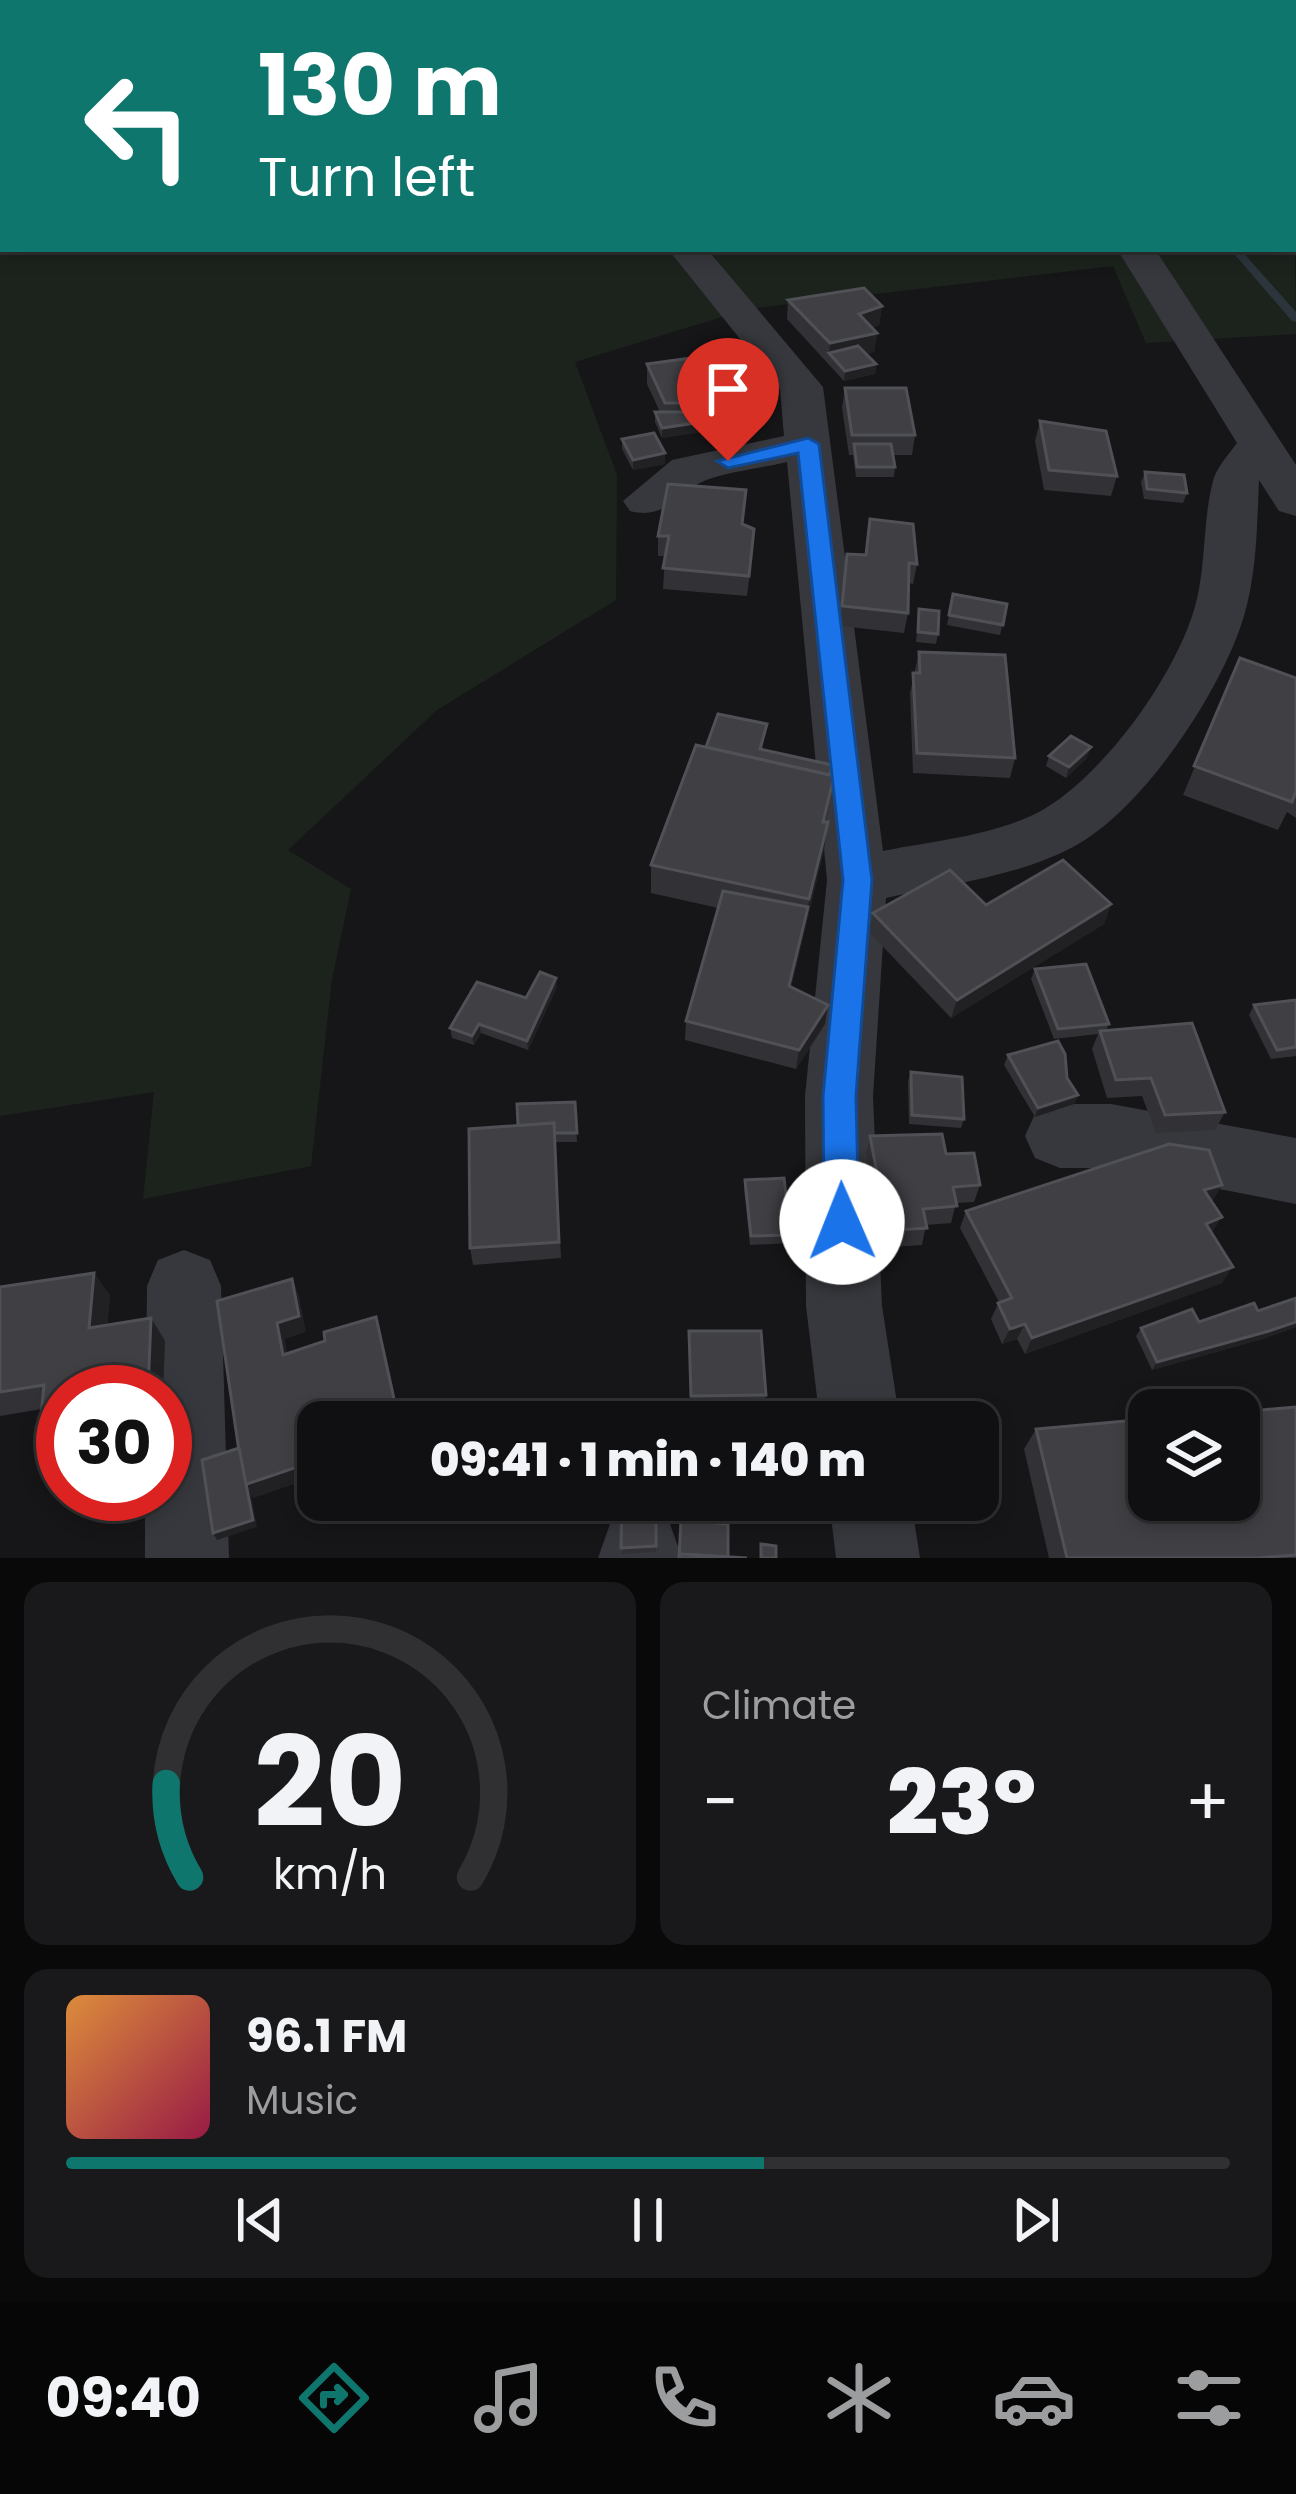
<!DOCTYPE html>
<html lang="en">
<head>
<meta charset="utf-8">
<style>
  :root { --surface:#101012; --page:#19191b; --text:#f1f3f6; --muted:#9c9d9f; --line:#303032; --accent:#0f766e }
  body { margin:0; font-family:Poppins,sans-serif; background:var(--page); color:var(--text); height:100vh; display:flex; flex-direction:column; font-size:45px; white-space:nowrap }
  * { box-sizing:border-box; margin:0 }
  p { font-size:39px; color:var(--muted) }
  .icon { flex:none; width:66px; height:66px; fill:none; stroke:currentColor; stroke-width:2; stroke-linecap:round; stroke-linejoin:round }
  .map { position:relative; height:1558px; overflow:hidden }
  .drawer { display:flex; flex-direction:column; gap:24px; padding:24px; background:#09090a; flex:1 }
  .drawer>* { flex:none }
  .hud { position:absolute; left:0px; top:0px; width:1296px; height:252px; box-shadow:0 6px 18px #0003,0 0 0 3px var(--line); background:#0f766e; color:#fff; overflow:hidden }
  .buttons { position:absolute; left:1128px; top:1389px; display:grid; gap:24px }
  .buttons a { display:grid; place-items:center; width:132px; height:132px; border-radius:24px; background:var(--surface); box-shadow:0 6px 18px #0003,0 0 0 3px var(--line); font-size:60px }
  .speed { position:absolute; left:36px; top:1365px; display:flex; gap:24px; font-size:60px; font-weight:700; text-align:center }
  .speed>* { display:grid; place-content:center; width:156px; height:156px; border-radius:50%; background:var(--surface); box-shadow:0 6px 18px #0003,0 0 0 3px var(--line); line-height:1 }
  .speed .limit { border:18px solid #d22; background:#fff; color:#111 }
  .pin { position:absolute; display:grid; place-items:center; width:102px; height:102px; color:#fff; margin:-123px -51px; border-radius:50% 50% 50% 0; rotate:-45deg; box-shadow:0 0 12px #0007 }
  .pin .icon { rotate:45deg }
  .me { position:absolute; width:132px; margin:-66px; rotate:359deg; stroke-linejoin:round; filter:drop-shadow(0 0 9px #0008) }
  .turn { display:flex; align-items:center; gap:42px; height:252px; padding:0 60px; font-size:54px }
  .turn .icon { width:156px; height:156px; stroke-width:2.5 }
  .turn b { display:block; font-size:84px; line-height:102px }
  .big { font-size:90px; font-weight:800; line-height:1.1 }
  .drawer .widget { flex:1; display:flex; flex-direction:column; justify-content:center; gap:18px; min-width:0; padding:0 42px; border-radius:24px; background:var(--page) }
  .drawer .dial { align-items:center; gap:0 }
  .dial svg { height:312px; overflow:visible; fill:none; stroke:var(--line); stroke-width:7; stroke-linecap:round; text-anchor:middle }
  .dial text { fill:var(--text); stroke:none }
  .song { display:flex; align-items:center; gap:36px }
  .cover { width:144px; height:144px; border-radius:18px; background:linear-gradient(135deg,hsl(30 70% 55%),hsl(340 70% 35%)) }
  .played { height:12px; border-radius:6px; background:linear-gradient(90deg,var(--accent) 60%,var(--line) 60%) }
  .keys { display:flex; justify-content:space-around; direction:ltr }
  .heat { display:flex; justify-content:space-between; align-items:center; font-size:66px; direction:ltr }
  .drawer .tiles { flex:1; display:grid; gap:24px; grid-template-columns:1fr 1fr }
  .widget:last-child { grid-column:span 2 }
  .trip { position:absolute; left:297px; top:1401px; width:702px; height:120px; border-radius:24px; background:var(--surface); box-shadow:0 6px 18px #0003,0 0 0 3px var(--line); font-weight:800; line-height:120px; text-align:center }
  .tab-bar { display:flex; height:192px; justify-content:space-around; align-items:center; background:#060607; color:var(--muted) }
  .tab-bar .icon { width:84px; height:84px }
  .tab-bar .on { color:var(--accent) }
  .tab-bar b { font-size:54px; color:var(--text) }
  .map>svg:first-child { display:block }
</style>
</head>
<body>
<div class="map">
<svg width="1296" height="1558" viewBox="0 0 1296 1558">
  <rect width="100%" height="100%" fill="#161618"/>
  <path fill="#1c231d" d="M0,0H640L3,3V249H1293V37L1296,334L1146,343L1113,266L748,309L575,362L617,475L616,600L437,710L288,850L351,889L332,979L311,1166L143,1199L154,1092L0,1116Z"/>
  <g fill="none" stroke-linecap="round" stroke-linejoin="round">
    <g fill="#2c353c" fill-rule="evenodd">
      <path d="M1056,0H1067L1071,3H1060Z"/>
      <path d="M1230,249H1240L1296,312V322L1292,321Z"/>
    </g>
    <g fill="#37383d" fill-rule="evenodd">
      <path d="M486,0H516L517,3H487Z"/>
      <path d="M958,0H988L990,3H960Z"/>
      <path d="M668,249H707L823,387L883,851C933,841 989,836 1035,814C1101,781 1180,671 1197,599C1206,560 1203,519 1213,481C1216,468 1229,454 1237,443L1117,249H1155L1296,465V516L1279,511L1259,480C1257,525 1257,572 1244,616C1222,690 1146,804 1080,843C1024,876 949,884 886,898L873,1096L882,1306L900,1422H820L806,1306L805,1096L827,880L787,462C761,468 733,471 709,479C677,490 668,521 630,511L623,501L672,460L784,436L780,389Z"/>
      <path d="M1060,1104H1111L1296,1138V1204L1111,1168H1060L1035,1158L1025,1136L1035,1114Z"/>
      <path d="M184,1250L210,1260L221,1286L229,1558H145V1494H165V1392H146L147,1286L158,1260Z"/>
      <path d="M829,1500H911L920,1558H836Z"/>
      <path d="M640,1512L670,1524L682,1558H598L610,1524Z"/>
    </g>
  </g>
  <g fill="#323236">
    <path d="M788,300L882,306L879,325L872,328L877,333L874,352L866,354L876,364L875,374L844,381L787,319Z"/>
    <path d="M647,364L719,395L718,414L699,417L702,422L701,432L662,438L655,422V412H660L647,384Z"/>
    <path d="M845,388L915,435L912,455H893L895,467L894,477H856L853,455H849L842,408Z"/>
    <path d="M1040,421L1117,476L1111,496L1044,490L1035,441Z"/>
    <path d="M622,439L665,453V464L633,470L622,449Z"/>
    <path d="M1145,472L1187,493L1183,503L1144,499L1141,482Z"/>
    <path d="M743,524L753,549L747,596L663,589L665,556H658V536Z"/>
    <path d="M847,554L917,564L913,584L909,583L908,613L904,633L840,626Z"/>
    <path d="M953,594L1007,604L1000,635L947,625Z"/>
    <path d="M919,609L938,634L936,644L916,642Z"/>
    <path d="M919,652L1015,758L1010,778L913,773L910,693Z"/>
    <path d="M1240,658L1296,678V818L1287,812L1278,830L1183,795Z"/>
    <path d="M767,724L762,750L834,776L826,822L824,850L791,987L828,1005L825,1024L796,1069L685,1040L686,1021L718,908L651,893V865L706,747Z"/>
    <path d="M1049,756L1087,758L1066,778L1046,766Z"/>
    <path d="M1111,904L1104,924L951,1018L869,932L873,913L986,905Z"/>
    <path d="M1035,969L1109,1024L1106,1030L1225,1112L1215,1130L1156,1133L1142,1096L1107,1098L1092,1049L1098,1034L1054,1039L1031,979Z"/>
    <path d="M557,987L528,1050L481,1033L474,1045L452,1038L450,1028Z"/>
    <path d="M1296,1000V1056L1271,1059L1249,1015L1254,1005Z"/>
    <path d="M1008,1055L1067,1078L1078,1095L1074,1104L1035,1117L1004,1065Z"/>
    <path d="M911,1072L964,1119L961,1128L909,1124L908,1081Z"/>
    <path d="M575,1102L577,1142H555L561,1258L473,1265L470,1248L518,1126Z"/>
    <path d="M870,1136L946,1154L980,1185L974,1202L956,1203L951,1223L926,1225L922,1245L892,1247L889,1227H879L866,1153Z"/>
    <path d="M745,1180L791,1235L790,1243L750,1245L744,1189Z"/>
    <path d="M1222,1185L1212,1201V1233L1222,1283L1025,1354L1017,1339L1002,1344L991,1319L999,1302L960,1228L966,1211Z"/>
    <path d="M94,1273L110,1296L107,1325L151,1318L165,1341L63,1392V1476H56L37,1457L42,1409L0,1416V1287Z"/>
    <path d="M1296,1298V1327L1262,1339L1152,1370L1136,1336L1141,1328L1199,1322L1258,1311Z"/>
    <path d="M689,1331L766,1395L765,1403L691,1404Z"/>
    <path d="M1296,1407V1558H1049L1024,1449L1036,1429Z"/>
    <path d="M622,1500H656V1552L622,1554Z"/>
  </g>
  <g fill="#212124">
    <path d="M882,306L879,325L857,333L859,314Z"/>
    <path d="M877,333L874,352L836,361L829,353L828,362L830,343Z"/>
    <path d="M876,364L875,374L844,381L845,371Z"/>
    <path d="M719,395L718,414L697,417V403L695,398Z"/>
    <path d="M702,422L701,432L662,438V428Z"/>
    <path d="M665,453V464L633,470V460Z"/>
    <path d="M1091,747L1087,758L1066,778L1069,767Z"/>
    <path d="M828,822L824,850L787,1005L789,986Z"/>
    <path d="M1111,904L1104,924L951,1018L957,1000Z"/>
    <path d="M556,978L557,987L528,1050L527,1041Z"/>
    <path d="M828,1005L825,1024L796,1069L799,1050Z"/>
    <path d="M479,1024L481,1033L474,1045L472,1036Z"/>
    <path d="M1078,1095L1074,1104L1035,1117L1038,1108Z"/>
    <path d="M1222,1185L1211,1202L1204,1190Z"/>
    <path d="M1222,1217L1211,1234L1206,1224Z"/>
    <path d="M1233,1267L1222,1283L1025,1354L1032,1338Z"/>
    <path d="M94,1273L110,1296L105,1350L89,1328Z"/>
    <path d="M292,1279L299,1295L306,1332L285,1339L290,1370L283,1355L277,1323Z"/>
    <path d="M376,1317L381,1332L401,1422H399Z"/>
    <path d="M151,1318L165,1341L163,1392H148Z"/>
    <path d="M1296,1322V1327L1262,1339L1152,1370L1157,1362Z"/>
    <path d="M1025,1324L1017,1339L1002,1344L1010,1329Z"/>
    <path d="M318,1460V1476L253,1498L251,1495L257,1527L217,1540L213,1533L244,1485Z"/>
  </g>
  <g fill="#3f3f44" stroke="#4f5156" stroke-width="3">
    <path d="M864,288L882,306L859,314L877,333L830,343L788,300Z"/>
    <path d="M858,346L876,364L845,371L829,353Z"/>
    <path d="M699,357L719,395L695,398L697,403H665L647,364Z"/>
    <path d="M845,388H906L915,435H852Z"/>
    <path d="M655,412H697L702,422L662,428Z"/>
    <path d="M1040,421L1106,431L1117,476L1049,470Z"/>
    <path d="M654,433L665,453L633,460L622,439Z"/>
    <path d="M854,444H891L895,467H857Z"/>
    <path d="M1145,472L1184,475L1187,493L1147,489Z"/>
    <path d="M668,484L746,490L742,524L754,529L749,576L663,568L669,536H658Z"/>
    <path d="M870,519L913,524L917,564L909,563L908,613L842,606L847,554L866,555Z"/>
    <path d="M953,594L1007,604L1003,625L949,615Z"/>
    <path d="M919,609L939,611L938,634L918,632Z"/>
    <path d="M919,652L1005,655L1015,758L917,753L913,673H920Z"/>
    <path d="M1240,658L1296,678V791L1292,802L1194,766Z"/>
    <path d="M718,714L767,724L760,749L832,765L830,775L706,747Z"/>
    <path d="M1071,736L1091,747L1069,767L1049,756Z"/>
    <path d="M696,745L834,776L823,822H828L809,899L651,865Z"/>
    <path d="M1063,860L1111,904L957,1000L873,913L950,870L986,905Z"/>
    <path d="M723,891L808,907L789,986L828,1005L799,1050L686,1021Z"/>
    <path d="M1086,964L1109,1024L1058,1029L1035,969Z"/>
    <path d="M540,972L556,978L527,1041L479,1024L472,1036L450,1028L477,982L526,998Z"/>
    <path d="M1296,1000V1047L1277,1050L1254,1005Z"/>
    <path d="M1192,1023L1225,1112L1165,1115L1151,1078L1116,1080L1100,1031Z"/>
    <path d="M1058,1041L1065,1054L1067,1078L1078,1095L1038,1108L1008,1055Z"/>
    <path d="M911,1072L962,1077L964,1119L912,1115Z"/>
    <path d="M575,1102L577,1133H554V1123L518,1126L517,1104Z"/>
    <path d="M554,1123L559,1242L470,1248L469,1129Z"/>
    <path d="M942,1134L946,1154L974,1153L980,1185L953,1187L957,1206L923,1209L927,1228L897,1230L893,1210H884L870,1136Z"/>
    <path d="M1169,1144L1209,1150L1222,1185L1204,1190L1222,1217L1206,1224L1233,1267L1032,1338L1025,1324L1010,1329L998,1303L1012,1298L966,1211Z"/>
    <path d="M784,1178L791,1235L751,1236L745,1180Z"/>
    <path d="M94,1273L89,1328L151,1318L148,1392H63V1454L37,1457L44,1385L0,1392V1287Z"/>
    <path d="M292,1279L299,1316L277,1323L283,1355L325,1341L324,1332L376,1317L399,1422H318V1460L244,1485L217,1301Z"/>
    <path d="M1296,1298V1322L1269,1331L1157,1362L1141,1328L1192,1309L1199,1322L1254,1303L1258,1311Z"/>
    <path d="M689,1331H761L766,1395L691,1396Z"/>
    <path d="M1296,1407V1555L1256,1558H1067L1036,1429L1149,1419V1500H1239V1412Z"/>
    <path d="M239,1448L253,1520L213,1533L202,1460Z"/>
    <path d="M622,1500H656V1546L621,1548Z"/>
    <path d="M681,1520L728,1524V1557L680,1554L679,1558Z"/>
    <path d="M761,1544L776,1546V1558H761Z"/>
    <path d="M680,1554L747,1558H679Z"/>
  </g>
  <path fill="#1a73e8" stroke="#114b97" stroke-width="3" d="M808,438L819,444L872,880L856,1096L859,1222L854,1234L842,1238L830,1234L824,1222L823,1096L843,880L798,453L728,468L717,461Z"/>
</svg>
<div class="buttons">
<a><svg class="icon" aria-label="layers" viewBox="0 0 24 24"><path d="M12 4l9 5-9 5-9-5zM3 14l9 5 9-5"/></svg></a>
</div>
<div class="speed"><div class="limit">30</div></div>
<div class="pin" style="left:728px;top:461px;background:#d93025"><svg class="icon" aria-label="arrive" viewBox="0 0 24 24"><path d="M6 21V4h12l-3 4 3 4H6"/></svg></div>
<svg class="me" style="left:842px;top:1222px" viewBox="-20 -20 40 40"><circle r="19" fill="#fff"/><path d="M0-13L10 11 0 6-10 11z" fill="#1a73e8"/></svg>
<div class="trip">09:41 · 1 min · 140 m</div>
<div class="hud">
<div class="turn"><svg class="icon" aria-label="left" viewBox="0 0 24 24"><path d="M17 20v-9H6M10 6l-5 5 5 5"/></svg><div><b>130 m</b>Turn left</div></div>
</div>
</div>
<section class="drawer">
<div class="tiles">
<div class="widget dial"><svg viewBox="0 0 100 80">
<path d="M14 69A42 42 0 1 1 86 69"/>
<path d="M14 69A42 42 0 0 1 8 45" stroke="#0f766e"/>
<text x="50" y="56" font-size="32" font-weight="700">20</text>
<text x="50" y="72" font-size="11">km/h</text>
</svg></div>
<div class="widget"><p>Climate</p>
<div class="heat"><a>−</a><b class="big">23°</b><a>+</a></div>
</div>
<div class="widget">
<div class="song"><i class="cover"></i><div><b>96.1 FM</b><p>Music</p></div></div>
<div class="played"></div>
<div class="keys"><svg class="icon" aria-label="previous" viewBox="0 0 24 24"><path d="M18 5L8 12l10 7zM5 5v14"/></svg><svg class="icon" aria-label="pause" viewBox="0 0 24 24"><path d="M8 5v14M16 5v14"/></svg><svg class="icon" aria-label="next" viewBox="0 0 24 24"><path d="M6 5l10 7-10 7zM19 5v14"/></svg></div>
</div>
</div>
</section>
<nav class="tab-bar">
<b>09:40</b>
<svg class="icon on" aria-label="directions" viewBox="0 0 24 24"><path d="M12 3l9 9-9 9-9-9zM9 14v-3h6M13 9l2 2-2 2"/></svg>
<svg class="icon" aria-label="music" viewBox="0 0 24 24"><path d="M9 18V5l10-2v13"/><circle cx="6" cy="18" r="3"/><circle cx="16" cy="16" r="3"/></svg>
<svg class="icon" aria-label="phone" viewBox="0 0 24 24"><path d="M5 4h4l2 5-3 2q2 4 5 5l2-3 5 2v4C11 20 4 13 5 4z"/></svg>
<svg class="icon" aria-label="climate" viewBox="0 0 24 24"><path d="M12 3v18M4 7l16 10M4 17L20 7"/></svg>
<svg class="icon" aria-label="car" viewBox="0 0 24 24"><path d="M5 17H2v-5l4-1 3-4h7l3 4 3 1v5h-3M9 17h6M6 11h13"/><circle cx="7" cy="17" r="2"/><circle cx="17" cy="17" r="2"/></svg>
<svg class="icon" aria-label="filters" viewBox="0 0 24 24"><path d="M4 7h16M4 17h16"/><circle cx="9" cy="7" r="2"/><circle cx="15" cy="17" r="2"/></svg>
</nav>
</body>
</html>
